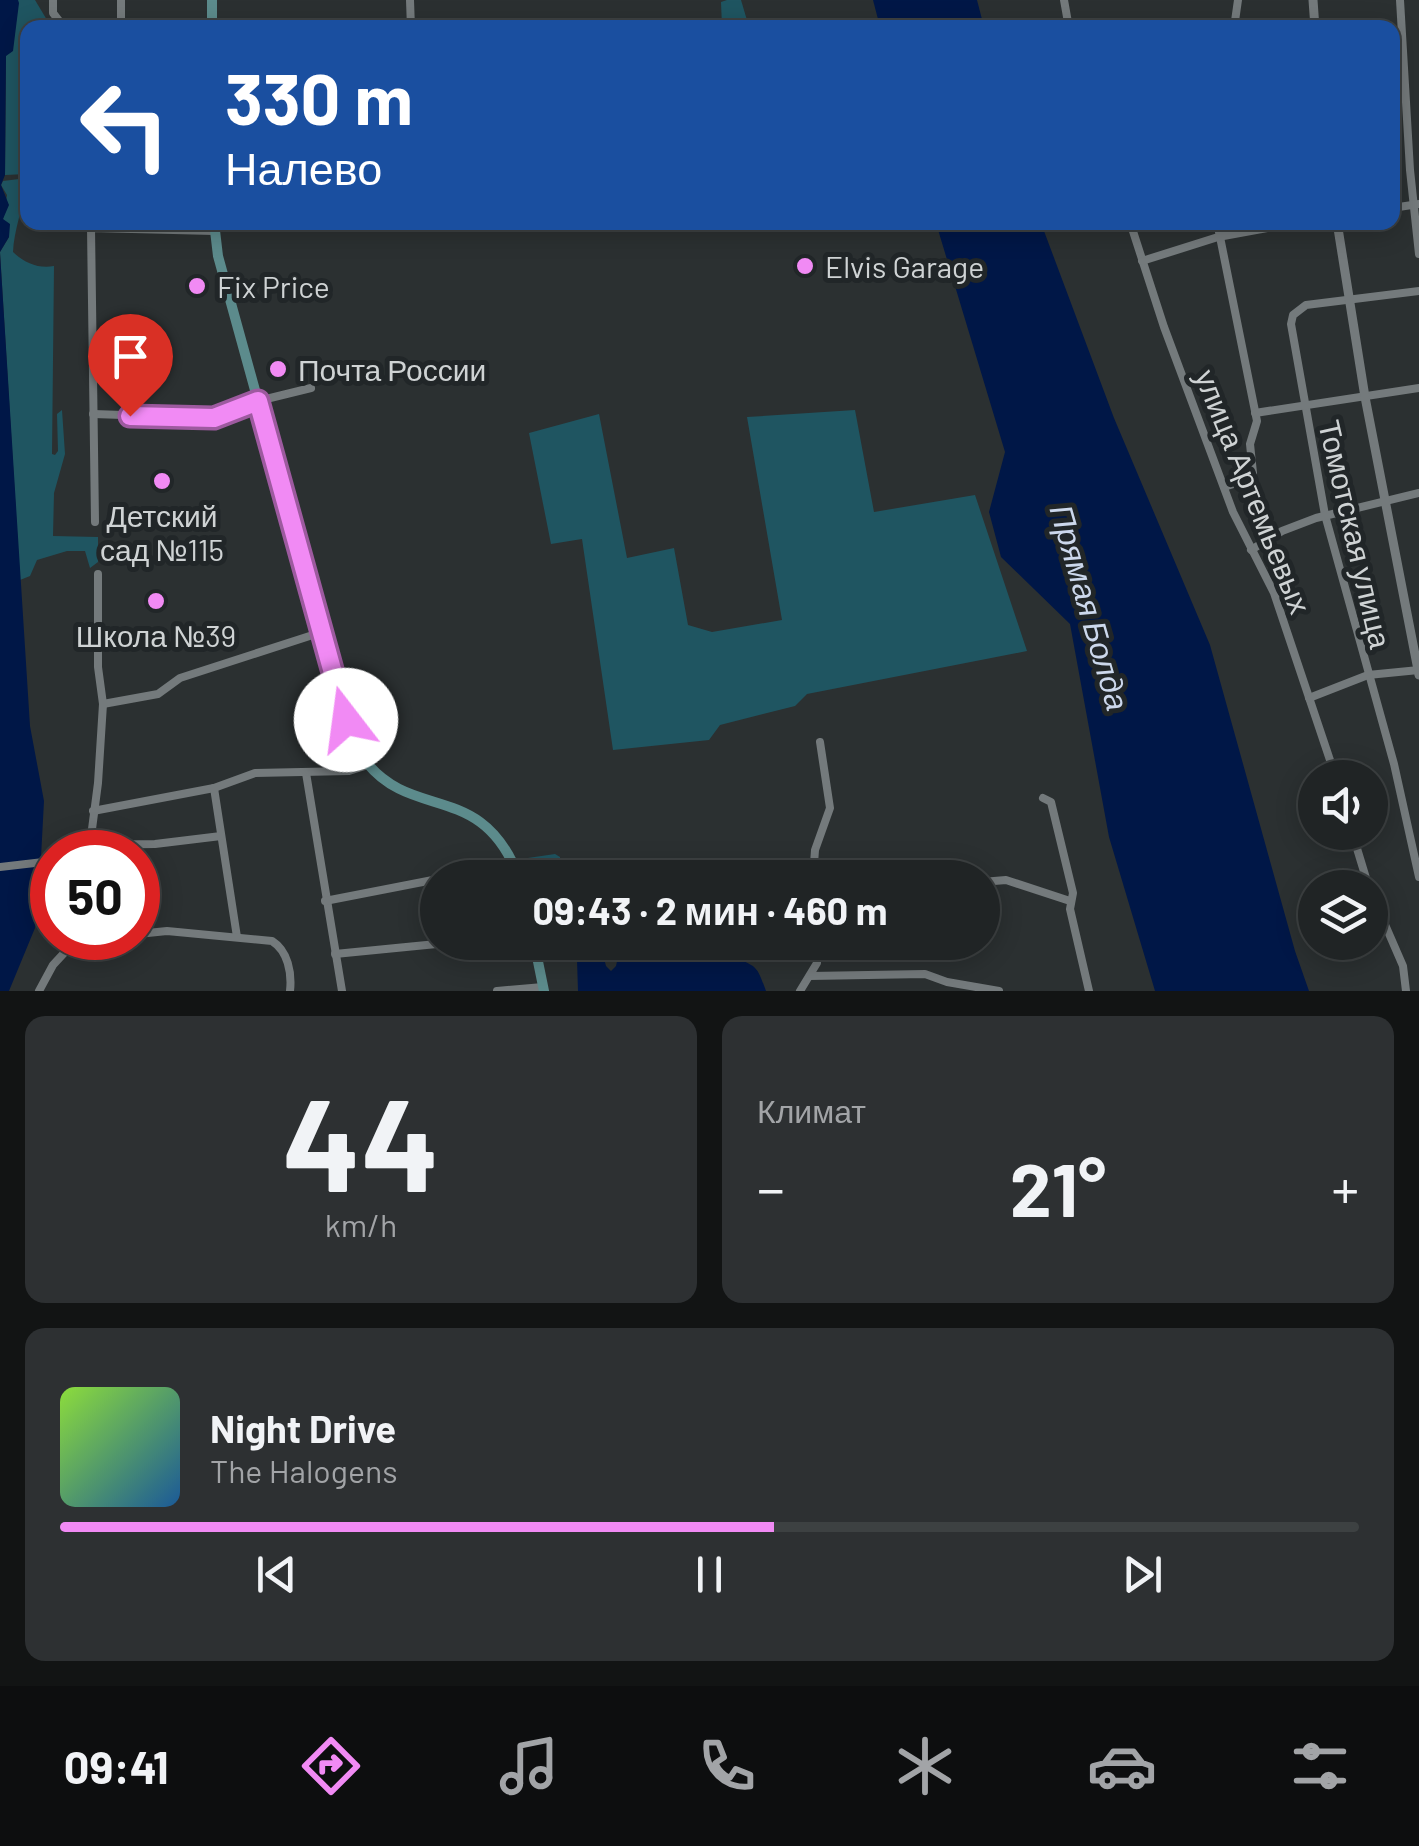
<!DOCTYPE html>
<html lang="ru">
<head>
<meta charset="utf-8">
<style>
  :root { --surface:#202425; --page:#2d3032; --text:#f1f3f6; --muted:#a2a4a7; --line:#3d4142; --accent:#f18af4 }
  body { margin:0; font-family:Barlow,sans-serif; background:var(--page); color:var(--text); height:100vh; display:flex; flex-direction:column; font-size:38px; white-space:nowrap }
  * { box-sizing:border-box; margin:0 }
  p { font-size:32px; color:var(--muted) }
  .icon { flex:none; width:55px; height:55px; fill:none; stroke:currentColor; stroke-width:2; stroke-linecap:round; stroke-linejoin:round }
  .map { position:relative; height:991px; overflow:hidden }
  .panel { display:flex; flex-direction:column; gap:25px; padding:25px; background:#121414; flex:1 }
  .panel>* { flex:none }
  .hud { position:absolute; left:20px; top:20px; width:1380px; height:210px; border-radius:20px; box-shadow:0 5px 25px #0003,0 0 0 2px var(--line); background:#1a4fa0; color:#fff; overflow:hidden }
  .controls { position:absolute; left:1298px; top:760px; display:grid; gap:20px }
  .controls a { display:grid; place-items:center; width:90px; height:90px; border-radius:50%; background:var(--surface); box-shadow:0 5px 25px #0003,0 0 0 2px var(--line); font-size:50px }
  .speed { position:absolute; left:30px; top:830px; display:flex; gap:20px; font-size:50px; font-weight:700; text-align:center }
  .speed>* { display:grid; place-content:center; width:130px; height:130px; border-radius:50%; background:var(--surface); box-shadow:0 5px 25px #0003,0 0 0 2px var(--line); line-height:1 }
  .speed .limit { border:15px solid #d22; background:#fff; color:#111 }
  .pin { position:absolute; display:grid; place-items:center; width:85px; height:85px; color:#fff; margin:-102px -42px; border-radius:50% 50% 50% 0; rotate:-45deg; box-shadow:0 0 10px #0007 }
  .pin .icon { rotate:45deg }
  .me { position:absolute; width:110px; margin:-55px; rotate:345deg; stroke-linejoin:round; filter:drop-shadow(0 0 8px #0008) }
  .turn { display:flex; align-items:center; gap:35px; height:210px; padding:0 40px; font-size:45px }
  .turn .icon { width:130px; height:130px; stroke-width:2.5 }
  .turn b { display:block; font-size:70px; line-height:85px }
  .big { font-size:75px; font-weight:700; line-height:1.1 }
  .panel .tile { flex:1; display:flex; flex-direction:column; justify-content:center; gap:15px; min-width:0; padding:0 35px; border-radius:20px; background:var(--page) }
  .panel .dial { align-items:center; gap:0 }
  .dial b { font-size:130px; line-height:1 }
  .song { display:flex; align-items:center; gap:30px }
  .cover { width:120px; height:120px; border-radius:15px; background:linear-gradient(135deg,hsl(90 70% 55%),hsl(210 70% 35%)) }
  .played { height:10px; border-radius:5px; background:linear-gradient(90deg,var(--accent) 55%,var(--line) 55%) }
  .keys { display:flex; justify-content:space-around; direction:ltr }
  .heat { display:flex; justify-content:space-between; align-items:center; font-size:55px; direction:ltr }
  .panel .tiles { flex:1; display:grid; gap:25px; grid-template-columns:1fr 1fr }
  .tile:last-child { grid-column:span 2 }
  .trip { position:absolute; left:420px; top:860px; width:580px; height:100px; border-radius:50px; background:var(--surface); box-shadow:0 5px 25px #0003,0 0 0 2px var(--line); font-weight:700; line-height:100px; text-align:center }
  .tab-bar { display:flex; height:160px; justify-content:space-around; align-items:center; background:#0d0e0f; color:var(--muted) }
  .tab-bar .icon { width:70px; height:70px }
  .tab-bar .current { color:var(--accent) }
  .tab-bar b { font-size:45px; color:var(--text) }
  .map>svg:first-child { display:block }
</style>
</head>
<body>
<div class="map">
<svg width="1419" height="991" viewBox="0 0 1419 991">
  <rect width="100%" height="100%" fill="#2b3031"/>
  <g fill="#1f5561">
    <path d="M18,0H35L50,25L28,28L27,174L5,175L6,56Z"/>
    <path d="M727,0H741L749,27H722L721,2Z"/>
    <path d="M27,178V184L23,185C24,209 14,228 13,252C24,263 39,269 54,266L52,454L55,455L58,451L57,414L62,410L65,454L54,493L53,536L98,537V562L90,568L85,551H67L37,560L30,576L20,580L0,252L9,237L3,219L7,195L1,185L3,181Z"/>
    <path d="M855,410L874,512L975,495L1027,651L807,694L795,706L720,725L709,740L613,750L582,539L551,544L529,433L599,414L627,558L674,548L688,625L712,632L782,620L747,417Z"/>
    <path d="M555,854L560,857L561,868L556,872L526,871L520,863L521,859Z"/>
  </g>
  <g fill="#001747">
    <path d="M0,0H18L19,3L13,51L6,56L5,175L1,185L9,205L3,219L10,224L9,237L0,252Z"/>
    <path d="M873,0H977L984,27H880Z"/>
    <path d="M936,223H1041L1114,418L1210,645L1295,951L1309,991H1155L1109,837L1070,624L1001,557L989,512L1005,452Z"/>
    <path d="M0,253L30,726L44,801L40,876L35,928L9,991H0Z"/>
    <path d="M590,943H600L606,966L611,971L616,966L621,943H727L732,956C758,968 756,964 766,991H578L577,960Z"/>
  </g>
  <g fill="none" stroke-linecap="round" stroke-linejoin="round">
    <g stroke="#747a7c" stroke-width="8">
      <path d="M53,0V13L60,22L112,28"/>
      <path d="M410,0L411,28"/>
      <path d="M1064,0L1069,28"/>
      <path d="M1400,0L1410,170L1419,254"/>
      <path d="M121,28V0"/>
      <path d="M1234,28L1238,0"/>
      <path d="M1392,208L1419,204"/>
      <path d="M1130,222L1164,327L1233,512L1274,593L1336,778"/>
      <path d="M1217,222L1257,421L1250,444L1253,473L1246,480L1224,487"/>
      <path d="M1142,261L1218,237L1301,222"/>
      <path d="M1419,291L1306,305L1293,315L1291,324L1325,515L1394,764L1419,877"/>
      <path d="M1255,413L1419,388"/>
      <path d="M93,414L214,418L258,401L311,388"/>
      <path d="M95,522L91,228L214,231"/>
      <path d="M1251,550L1282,531L1316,518L1419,493"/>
      <path d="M1309,698L1368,675L1419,670"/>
      <path d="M103,704L158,694L180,678L322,632"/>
      <path d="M306,773L342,991"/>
      <path d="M214,788L237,937"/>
      <path d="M1043,798L1051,802L1073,893L1070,909L1089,991"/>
      <path d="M93,811L214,788L255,773L349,771L368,765"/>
      <path d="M1352,832L1369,888"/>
      <path d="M90,845L155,844L221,836"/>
      <path d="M89,852L98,783L103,704L98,667V574"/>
      <path d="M0,867L52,861"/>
      <path d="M447,878L513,863"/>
      <path d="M813,878L815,850L830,808L820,742"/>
      <path d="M982,882L1006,880L1070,901"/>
      <path d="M1370,890L1403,966L1406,991"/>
      <path d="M325,901L438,879"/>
      <path d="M138,934L167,931L272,941C288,951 292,973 290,991"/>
      <path d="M335,954L457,942"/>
      <path d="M810,976L925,974L947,982L999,991"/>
      <path d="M39,991L53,965L78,938"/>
      <path d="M497,991L543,987"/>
      <path d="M800,991L817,963L816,942"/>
    </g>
    <g stroke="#747a7c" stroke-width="9">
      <path d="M1313,0L1315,28"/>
      <path d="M1337,222L1365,397L1419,675"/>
    </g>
    <g stroke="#5c8b8c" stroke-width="10">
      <path d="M212,0V28"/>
      <path d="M214,222L218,256L346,720C352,735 357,751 367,763C414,821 483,781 519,878"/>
      <path d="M534,942L544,991"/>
    </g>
  </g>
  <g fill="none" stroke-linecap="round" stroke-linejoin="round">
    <g stroke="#9d5a9f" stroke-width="25">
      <path id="route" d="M130,416L214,418L258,401L346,720"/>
    </g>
    <use href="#route" stroke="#f18af4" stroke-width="18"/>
  </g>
  <g fill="#f18af4" stroke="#212628" stroke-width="4">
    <circle cx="805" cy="266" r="10"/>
    <circle cx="197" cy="286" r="10"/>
    <circle cx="278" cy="369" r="10"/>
    <circle cx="162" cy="481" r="10"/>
    <circle cx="156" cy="601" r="10"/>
  </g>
  <g text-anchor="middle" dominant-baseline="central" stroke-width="10" stroke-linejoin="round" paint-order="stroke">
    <g font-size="30" fill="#cfd3d4" stroke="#212628" text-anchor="start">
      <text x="825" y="266">Elvis Garage</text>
      <text x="217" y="286">Fix Price</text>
      <text x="298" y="369">Почта России</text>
      <text x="162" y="515" text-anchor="middle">Детский<tspan x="162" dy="34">сад №115</tspan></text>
      <text x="156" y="635" text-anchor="middle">Школа №39</text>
    </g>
    <g font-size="30" fill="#cfd3d4" stroke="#212628">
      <text transform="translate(1254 491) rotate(68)">улица Артемьевых</text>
      <text transform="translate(1356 534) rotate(77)">Томотская улица</text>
    </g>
    <g font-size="32" font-style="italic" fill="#ccd8ec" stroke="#212628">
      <text transform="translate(1091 607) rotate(74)">Прямая Болда</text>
    </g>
  </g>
</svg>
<div class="controls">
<a><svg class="icon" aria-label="sound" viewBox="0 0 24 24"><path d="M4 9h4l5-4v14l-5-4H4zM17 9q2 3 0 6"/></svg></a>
<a><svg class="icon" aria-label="layers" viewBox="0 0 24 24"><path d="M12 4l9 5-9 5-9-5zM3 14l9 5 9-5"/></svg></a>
</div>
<div class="speed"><div class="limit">50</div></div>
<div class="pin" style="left:130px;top:416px;background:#d93025"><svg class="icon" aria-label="arrive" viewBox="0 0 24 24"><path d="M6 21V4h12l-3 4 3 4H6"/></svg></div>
<svg class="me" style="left:346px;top:720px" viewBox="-20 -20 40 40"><circle r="19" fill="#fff"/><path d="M0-13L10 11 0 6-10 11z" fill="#f18af4"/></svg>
<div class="trip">09:43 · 2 мин · 460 m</div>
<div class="hud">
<div class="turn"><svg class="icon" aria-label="left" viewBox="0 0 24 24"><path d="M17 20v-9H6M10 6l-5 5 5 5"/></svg><div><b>330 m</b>Налево</div></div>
</div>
</div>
<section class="panel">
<div class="tiles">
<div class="tile dial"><b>44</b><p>km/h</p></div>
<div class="tile"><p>Климат</p>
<div class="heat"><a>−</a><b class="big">21°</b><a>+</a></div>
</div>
<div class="tile">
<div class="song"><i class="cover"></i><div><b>Night Drive</b><p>The Halogens</p></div></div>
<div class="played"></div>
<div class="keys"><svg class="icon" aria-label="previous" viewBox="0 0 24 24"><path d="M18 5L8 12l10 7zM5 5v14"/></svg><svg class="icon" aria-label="pause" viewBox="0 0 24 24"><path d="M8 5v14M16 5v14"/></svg><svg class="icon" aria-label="next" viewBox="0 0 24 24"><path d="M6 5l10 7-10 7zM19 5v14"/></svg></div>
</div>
</div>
</section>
<nav class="tab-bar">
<b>09:41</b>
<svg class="icon current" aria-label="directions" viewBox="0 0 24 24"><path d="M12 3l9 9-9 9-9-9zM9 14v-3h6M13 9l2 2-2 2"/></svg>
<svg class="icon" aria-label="music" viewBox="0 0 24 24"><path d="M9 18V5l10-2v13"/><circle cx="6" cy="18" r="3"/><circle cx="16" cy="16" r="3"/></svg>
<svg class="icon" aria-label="phone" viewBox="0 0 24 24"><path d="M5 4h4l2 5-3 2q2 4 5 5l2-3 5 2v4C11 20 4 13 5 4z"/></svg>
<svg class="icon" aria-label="climate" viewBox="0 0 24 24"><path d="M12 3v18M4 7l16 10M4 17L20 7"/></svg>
<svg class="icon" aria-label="car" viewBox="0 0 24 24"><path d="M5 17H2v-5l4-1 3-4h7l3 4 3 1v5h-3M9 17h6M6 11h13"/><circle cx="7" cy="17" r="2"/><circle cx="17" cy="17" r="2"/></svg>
<svg class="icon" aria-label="filters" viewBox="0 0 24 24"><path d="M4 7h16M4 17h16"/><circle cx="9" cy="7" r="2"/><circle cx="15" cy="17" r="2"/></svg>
</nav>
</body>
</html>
